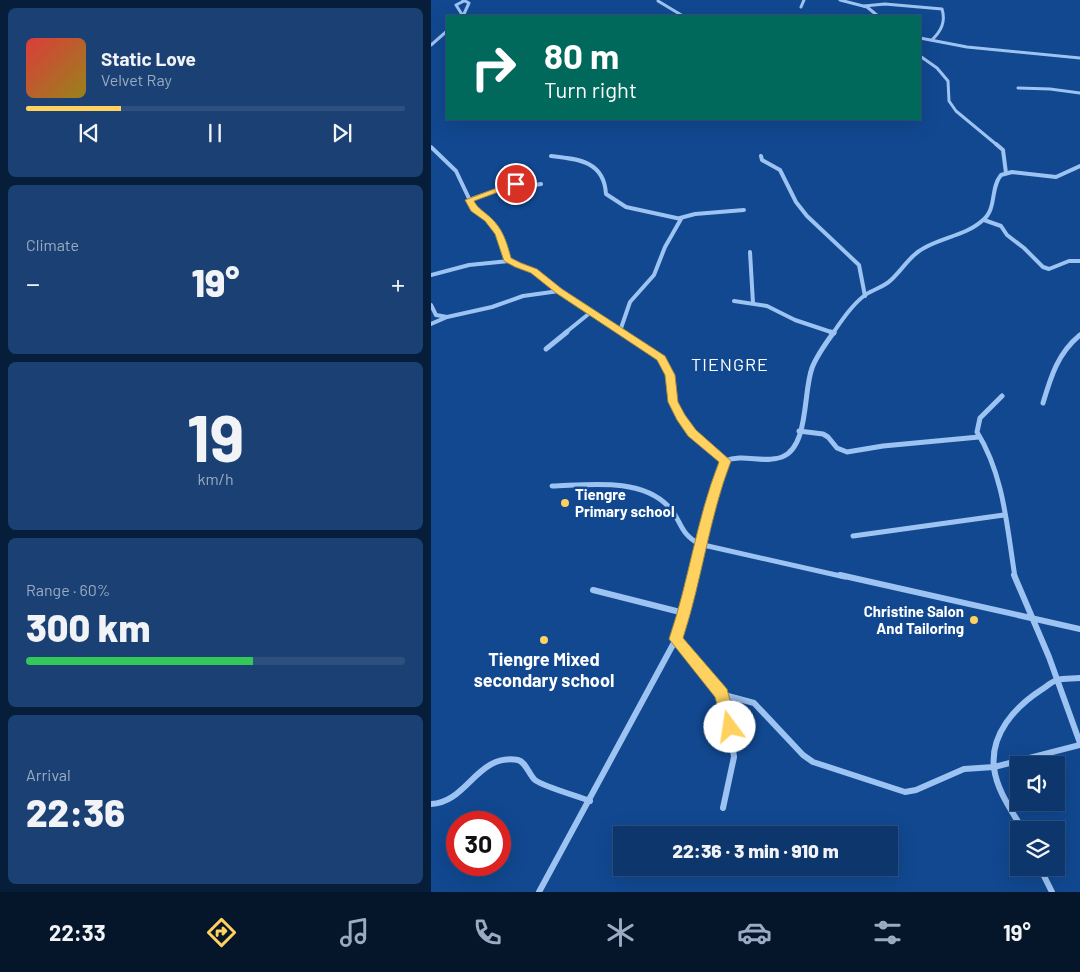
<!DOCTYPE html>
<html lang="en">
<head>
<meta charset="utf-8">
<style>
  :root { --surface:#0d366c; --page:#1b4174; --text:#f1f3f6; --muted:#9aabc2; --line:#2d507f; --accent:#ffd15e }
  body { margin:0; font-family:Barlow,sans-serif; background:var(--page); color:var(--text); height:100vh; display:flex; flex-direction:column; font-size:19px; white-space:nowrap }
  * { box-sizing:border-box; margin:0 }
  p { font-size:16px; color:var(--muted) }
  .icon { flex:none; width:28px; height:28px; fill:none; stroke:currentColor; stroke-width:2; stroke-linecap:round; stroke-linejoin:round }
  .map { position:relative; flex:1; overflow:hidden }
  .details { display:flex; flex-direction:column; gap:8px; padding:8px; background:#071e3b; width:431px }
  .details>* { flex:none }
  .top-card { position:absolute; left:15px; top:15px; width:475px; height:105px; border-radius:0px; box-shadow:0 5px 20px #0002,0 0 0 1px var(--line); background:#00695c; color:#fff; overflow:hidden }
  .controls { position:absolute; left:579px; top:756px; display:grid; gap:10px }
  .controls a { display:grid; place-items:center; width:55px; height:55px; border-radius:0px; background:var(--surface); box-shadow:0 5px 20px #0002,0 0 0 1px var(--line); font-size:25px }
  .speed { position:absolute; left:15px; top:811px; display:flex; gap:10px; font-size:25px; font-weight:700; text-align:center }
  .speed>* { display:grid; place-content:center; width:65px; height:65px; border-radius:50%; background:var(--surface); box-shadow:0 5px 20px #0002,0 0 0 1px var(--line); line-height:1 }
  .speed .limit { border:8px solid #d22; background:#fff; color:#111 }
  .pin { position:absolute; display:grid; place-items:center; width:42px; height:42px; color:#fff; margin:-21px; border:2px solid #fff; border-radius:50%; box-shadow:0 1px 5px #0007 }
  .me { position:absolute; width:55px; margin:-28px; rotate:346deg; stroke-linejoin:round; filter:drop-shadow(0 0 4px #0008) }
  .turn { display:flex; align-items:center; gap:18px; height:105px; padding:0 15px; font-size:22px }
  .turn .icon { width:65px; height:65px; stroke-width:2.5 }
  .turn b { display:block; font-size:35px; line-height:42px }
  .big { font-size:38px; font-weight:800; line-height:1.1 }
  .details .tile { flex:1; display:flex; flex-direction:column; justify-content:center; gap:8px; min-width:0; padding:0 18px; border-radius:8px; background:var(--page) }
  .details .dial { align-items:center; gap:0 }
  .dial b { font-size:65px; line-height:1 }
  .song { display:flex; align-items:center; gap:15px }
  .cover { width:60px; height:60px; border-radius:8px; background:linear-gradient(135deg,hsl(0 70% 55%),hsl(50 70% 35%)) }
  .played { height:5px; border-radius:2px; background:linear-gradient(90deg,var(--accent) 25%,var(--line) 25%) }
  .keys { display:flex; justify-content:space-around; direction:ltr }
  .heat { display:flex; justify-content:space-between; align-items:center; font-size:28px; direction:ltr }
  .charge { height:8px; border-radius:4px; background:linear-gradient(90deg,#34c759 60%,var(--line) 0) }
  .trip { position:absolute; left:182px; top:826px; width:285px; height:50px; border-radius:0px; background:var(--surface); box-shadow:0 5px 20px #0002,0 0 0 1px var(--line); font-weight:800; line-height:50px; text-align:center }
  .menu { display:flex; height:80px; justify-content:space-around; align-items:center; background:#05162b; color:var(--muted) }
  .menu .icon { width:35px; height:35px }
  .menu .on { color:var(--accent) }
  .menu b { font-size:22px; color:var(--text) }
  main { display:flex; flex:1; min-height:0 }
  .map>svg:first-child { display:block }
</style>
</head>
<body>
<main>
<section class="details">
<div class="tile">
<div class="song"><i class="cover"></i><div><b>Static Love</b><p>Velvet Ray</p></div></div>
<div class="played"></div>
<div class="keys"><svg class="icon" aria-label="previous" viewBox="0 0 24 24"><path d="M18 5L8 12l10 7zM5 5v14"/></svg><svg class="icon" aria-label="pause" viewBox="0 0 24 24"><path d="M8 5v14M16 5v14"/></svg><svg class="icon" aria-label="next" viewBox="0 0 24 24"><path d="M6 5l10 7-10 7zM19 5v14"/></svg></div>
</div>
<div class="tile"><p>Climate</p>
<div class="heat"><a>−</a><b class="big">19°</b><a>+</a></div>
</div>
<div class="tile dial"><b>19</b><p>km/h</p></div>
<div class="tile"><p>Range · 60%</p><b class="big">300 km</b><div class="charge"></div></div>
<div class="tile"><p>Arrival</p><b class="big">22:36</b></div>
</section>
<div class="map">
<svg width="649" height="892" viewBox="0 0 649 892">
  <rect width="100%" height="100%" fill="#114890"/>
  <g fill="none" stroke-linecap="round" stroke-linejoin="round">
    <g stroke="#9dc3f2" stroke-width="3">
      <path d="M32,0L38,3L32,16"/>
      <path d="M409,0L436,7L447,16"/>
      <path d="M227,1L252,16"/>
      <path d="M433,6L454,4L511,9C515,22 510,31 501,40"/>
      <path d="M370,7L373,0"/>
      <path d="M32,16L25,5L33,1"/>
      <path d="M489,38L536,47L649,58"/>
      <path d="M0,45L16,31"/>
      <path d="M489,56L506,68L517,81L518,101L525,111L566,145"/>
      <path d="M587,88L619,89L649,93"/>
    </g>
    <g stroke="#9dc3f2" stroke-width="4">
      <path d="M565,144L572,150L575,173"/>
      <path d="M0,147L25,171L43,209L57,219L66,229L71,239L76,259L103,271L128,291L192,333"/>
      <path d="M120,156C147,159 173,161 175,194L195,207L250,219L234,247L223,275L199,302L189,331"/>
      <path d="M330,156L331,160L349,170L365,202L376,216L428,265L434,296"/>
      <path d="M38,200L83,184L92,187L110,184"/>
      <path d="M249,218L264,214L313,210"/>
      <path d="M553,220L570,226L576,235L593,248L612,267L618,269L638,261H649"/>
      <path d="M319,252L322,303"/>
      <path d="M0,275L38,265L78,261"/>
      <path d="M303,301L336,306L364,320L403,333"/>
      <path d="M0,305L5,315L16,317"/>
      <path d="M0,324L16,317L61,307L92,296L128,291"/>
      <path d="M134,333L160,312"/>
      <path d="M402,333C411,320 421,305 434,295C443,289 453,287 460,280C472,269 479,255 493,248C512,237 536,235 552,220C566,209 559,188 570,175L581,172L625,177L649,166"/>
    </g>
    <g stroke="#9dc3f2" stroke-width="5">
      <path d="M190,332C201,339 225,351 231,360C239,372 237,385 240,397C247,425 273,445 294,461"/>
      <path d="M400,332L403,333"/>
      <path d="M115,349L136,332"/>
      <path d="M571,396L549,418L546,432C573,475 576,528 584,577"/>
      <path d="M612,403C620,376 627,353 649,335"/>
      <path d="M368,431L392,434L397,437L406,448L416,452L452,446L548,437"/>
      <path d="M121,486C157,485 209,477 237,506C251,520 247,532 268,544L414,577"/>
      <path d="M422,536L573,515"/>
      <path d="M262,577L281,495L294,461C312,453 333,464 351,457C378,447 372,392 381,368C386,355 395,343 403,332"/>
    </g>
    <g stroke="#9dc3f2" stroke-width="6">
      <path d="M409,575L649,629"/>
      <path d="M583,575L618,657L649,743"/>
      <path d="M162,590L253,613"/>
      <path d="M245,639L284,688L297,696L323,703L372,755L382,762L474,792L485,790L533,769L563,767L649,745"/>
      <path d="M290,694L299,727L303,757L292,808"/>
      <path d="M0,804C36,803 46,753 87,760C95,762 98,775 104,780C113,787 147,796 159,801"/>
      <path d="M592,830C581,811 566,791 563,768C559,734 584,707 610,690C615,687 620,682 626,680C633,678 642,679 649,678"/>
      <path d="M609,868L621,892"/>
      <path d="M108,892L245,639L262,575"/>
    </g>
  </g>
  <path fill="#ffd15e" stroke="#a6883d" d="M82,182L89,184L43,201C47,209 54,212 60,218C72,229 76,243 80,258L90,263L106,269L131,289L234,356L244,375L247,402L254,415L265,430L300,461C278,518 271,580 252,638L296,689L306,727L304,732L299,734L294,732L284,697L238,639C258,581 265,520 288,462L257,436L246,420L237,402L234,375L226,360L125,293L100,273L84,267L73,261L64,234L54,221L40,211L34,200Z"/>
  <g fill="#ffd15e" stroke="#114890" stroke-width="2">
    <circle cx="134" cy="503" r="5"/>
    <circle cx="543" cy="620" r="5"/>
    <circle cx="113" cy="640" r="5"/>
  </g>
  <g text-anchor="middle" dominant-baseline="central" stroke-width="5" stroke-linejoin="round" paint-order="stroke">
    <g font-size="15" font-weight="bold" fill="#fff" stroke="#114890" text-anchor="start">
      <text x="144" y="494">Tiengre<tspan x="144" dy="17">Primary school</tspan></text>
      <text x="533" y="611" text-anchor="end">Christine Salon<tspan x="533" dy="17">And Tailoring</tspan></text>
    </g>
    <g font-size="18" letter-spacing="1" fill="#fff" stroke="#114890">
      <text x="299" y="364">TIENGRE</text>
    </g>
    <g font-size="18" font-weight="bold" fill="#fff" stroke="#114890">
      <text x="113" y="659">Tiengre Mixed<tspan x="113" dy="21">secondary school</tspan></text>
    </g>
  </g>
</svg>
<div class="controls">
<a><svg class="icon" aria-label="sound" viewBox="0 0 24 24"><path d="M4 9h4l5-4v14l-5-4H4zM17 9q2 3 0 6"/></svg></a>
<a><svg class="icon" aria-label="layers" viewBox="0 0 24 24"><path d="M12 4l9 5-9 5-9-5zM3 14l9 5 9-5"/></svg></a>
</div>
<div class="speed"><div class="limit">30</div></div>
<div class="pin" style="left:85px;top:184px;background:#d93025"><svg class="icon" aria-label="arrive" viewBox="0 0 24 24"><path d="M6 21V4h12l-3 4 3 4H6"/></svg></div>
<svg class="me" style="left:299px;top:727px" viewBox="-20 -20 40 40"><circle r="19" fill="#fff"/><path d="M0-13L10 11 0 6-10 11z" fill="#ffd15e"/></svg>
<div class="trip">22:36 · 3 min · 910 m</div>
<div class="top-card">
<div class="turn"><svg class="icon" aria-label="right" viewBox="0 0 24 24"><path d="M7 20v-9h11M14 6l5 5-5 5"/></svg><div><b>80 m</b>Turn right</div></div>
</div>
</div>
</main>
<nav class="menu">
<b>22:33</b>
<svg class="icon on" aria-label="directions" viewBox="0 0 24 24"><path d="M12 3l9 9-9 9-9-9zM9 14v-3h6M13 9l2 2-2 2"/></svg>
<svg class="icon" aria-label="music" viewBox="0 0 24 24"><path d="M9 18V5l10-2v13"/><circle cx="6" cy="18" r="3"/><circle cx="16" cy="16" r="3"/></svg>
<svg class="icon" aria-label="phone" viewBox="0 0 24 24"><path d="M5 4h4l2 5-3 2q2 4 5 5l2-3 5 2v4C11 20 4 13 5 4z"/></svg>
<svg class="icon" aria-label="climate" viewBox="0 0 24 24"><path d="M12 3v18M4 7l16 10M4 17L20 7"/></svg>
<svg class="icon" aria-label="car" viewBox="0 0 24 24"><path d="M5 17H2v-5l4-1 3-4h7l3 4 3 1v5h-3M9 17h6M6 11h13"/><circle cx="7" cy="17" r="2"/><circle cx="17" cy="17" r="2"/></svg>
<svg class="icon" aria-label="filters" viewBox="0 0 24 24"><path d="M4 7h16M4 17h16"/><circle cx="9" cy="7" r="2"/><circle cx="15" cy="17" r="2"/></svg>
<b>19°</b>
</nav>
</body>
</html>
